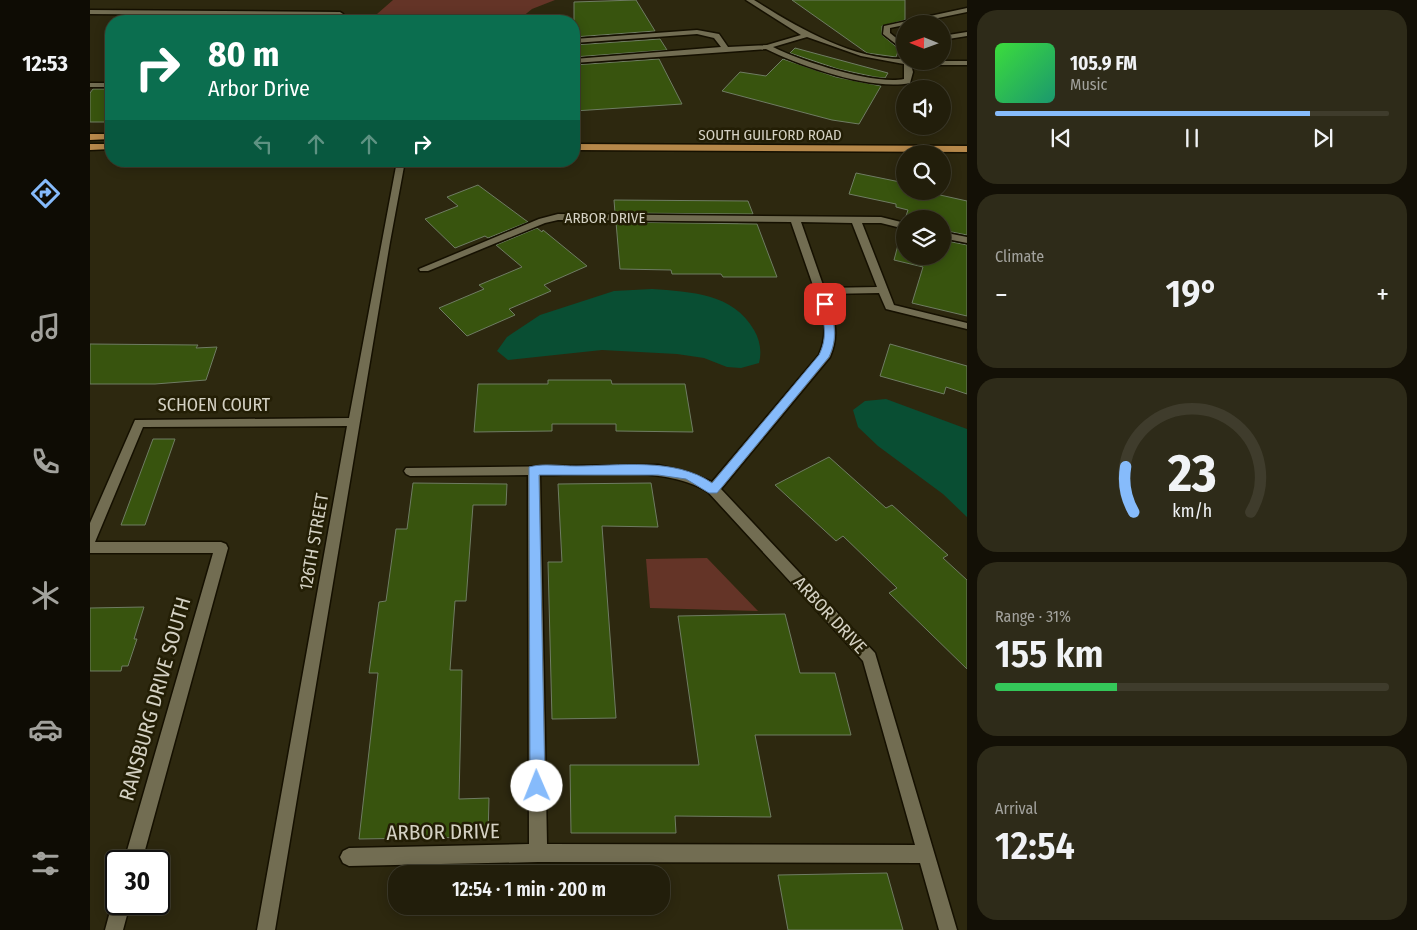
<!DOCTYPE html>
<html lang="en">
<head>
<meta charset="utf-8">
<style>
  :root { --surface:#221e0b; --page:#2e2b19; --text:#f1f3f6; --muted:#a2a29d; --line:#3f3c2c; --accent:#86bbfb }
  body { margin:0; font-family:"Fira Sans Condensed",sans-serif; background:var(--page); color:var(--text); height:100vh; display:flex; flex-direction:column; font-size:19px; white-space:nowrap }
  * { box-sizing:border-box; margin:0 }
  p { font-size:16px; color:var(--muted) }
  .icon { flex:none; width:28px; height:28px; fill:none; stroke:currentColor; stroke-width:2; stroke-linecap:round; stroke-linejoin:round }
  .map { position:relative; flex:1; overflow:hidden }
  .panel { display:flex; flex-direction:column; gap:10px; padding:10px; background:#131006; width:450px }
  .panel>* { flex:none }
  .guide { position:absolute; left:15px; top:15px; width:475px; height:152px; border-radius:20px; box-shadow:0 2px 12px #0003,0 0 0 1px var(--line); background:#0b6e4f; color:#fff; overflow:hidden }
  .needle { width:32px; rotate:271deg }
  .controls { position:absolute; left:806px; top:15px; display:grid; gap:10px }
  .controls a { display:grid; place-items:center; width:55px; height:55px; border-radius:50%; background:var(--surface); box-shadow:0 2px 12px #0003,0 0 0 1px var(--line); font-size:25px }
  .speed { position:absolute; left:15px; top:850px; display:flex; gap:10px; font-size:25px; font-weight:700; text-align:center }
  .speed>* { display:grid; place-content:center; width:65px; height:65px; border-radius:50%; background:var(--surface); box-shadow:0 2px 12px #0003,0 0 0 1px var(--line); line-height:1 }
  .speed .limit { border:2px solid #111; border-radius:8px; background:#fff; color:#111 }
  .pin { position:absolute; display:grid; place-items:center; width:42px; height:42px; color:#fff; margin:-21px; border-radius:10px; box-shadow:0 2px 8px #0006 }
  .me { position:absolute; width:55px; margin:-28px; rotate:359deg; stroke-linejoin:round; filter:drop-shadow(0 0 4px #0008) }
  .turn { display:flex; align-items:center; gap:18px; height:105px; padding:0 20px; font-size:22px }
  .turn .icon { width:65px; height:65px; stroke-width:2.5 }
  .turn b { display:block; font-size:35px; line-height:42px }
  .lanes { display:flex; align-items:center; height:48px; padding:0 20px; background:#0003; justify-content:center; gap:25px; direction:ltr }
  .lanes .off { opacity:.35 }
  .big { font-size:38px; font-weight:600; line-height:1.1 }
  .panel .widget { flex:1; display:flex; flex-direction:column; justify-content:center; gap:8px; min-width:0; padding:0 18px; border-radius:20px; background:var(--page) }
  .panel .dial { align-items:center; gap:0 }
  .dial svg { height:130px; overflow:visible; fill:none; stroke:var(--line); stroke-width:7; stroke-linecap:round; text-anchor:middle }
  .dial text { fill:var(--text); stroke:none }
  .song { display:flex; align-items:center; gap:15px }
  .cover { width:60px; height:60px; border-radius:8px; background:linear-gradient(135deg,hsl(120 70% 55%),hsl(160 70% 35%)) }
  .played { height:5px; border-radius:2px; background:linear-gradient(90deg,var(--accent) 80%,var(--line) 80%) }
  .keys { display:flex; justify-content:space-around; direction:ltr }
  .heat { display:flex; justify-content:space-between; align-items:center; font-size:28px; direction:ltr }
  .charge { height:8px; border-radius:4px; background:linear-gradient(90deg,#34c759 31%,var(--line) 0) }
  .trip { position:absolute; left:298px; top:865px; width:282px; height:50px; border-radius:20px; background:var(--surface); box-shadow:0 2px 12px #0003,0 0 0 1px var(--line); font-weight:600; line-height:50px; text-align:center }
  main { display:flex; flex:1; min-height:0 }
  .dock { display:flex; flex-direction:column; width:90px; justify-content:space-around; align-items:center; background:#0e0c04; color:var(--muted) }
  .dock .icon { width:35px; height:35px }
  .dock .current { color:var(--accent) }
  .dock b { font-size:22px; color:var(--text) }
  .map>svg:first-child { display:block }
</style>
</head>
<body>
<main>
<nav class="dock">
<b>12:53</b>
<svg class="icon current" aria-label="directions" viewBox="0 0 24 24"><path d="M12 3l9 9-9 9-9-9zM9 14v-3h6M13 9l2 2-2 2"/></svg>
<svg class="icon" aria-label="music" viewBox="0 0 24 24"><path d="M9 18V5l10-2v13"/><circle cx="6" cy="18" r="3"/><circle cx="16" cy="16" r="3"/></svg>
<svg class="icon" aria-label="phone" viewBox="0 0 24 24"><path d="M5 4h4l2 5-3 2q2 4 5 5l2-3 5 2v4C11 20 4 13 5 4z"/></svg>
<svg class="icon" aria-label="climate" viewBox="0 0 24 24"><path d="M12 3v18M4 7l16 10M4 17L20 7"/></svg>
<svg class="icon" aria-label="car" viewBox="0 0 24 24"><path d="M5 17H2v-5l4-1 3-4h7l3 4 3 1v5h-3M9 17h6M6 11h13"/><circle cx="7" cy="17" r="2"/><circle cx="17" cy="17" r="2"/></svg>
<svg class="icon" aria-label="filters" viewBox="0 0 24 24"><path d="M4 7h16M4 17h16"/><circle cx="9" cy="7" r="2"/><circle cx="15" cy="17" r="2"/></svg>
</nav>
<div class="map">
<svg width="877" height="930" viewBox="0 0 877 930">
  <rect width="100%" height="100%" fill="#2d280f"/>
  <g fill="#643427">
    <path d="M303,0H465L442,9L427,21H240L287,14Z"/>
    <path d="M617,558L668,611L560,608L556,559Z"/>
  </g>
  <g fill="#094e33">
    <path d="M562,289C601,292 643,293 664,330C670,340 672,352 669,363L651,368L637,367L614,358L587,354L512,350L418,360L407,351L417,337L450,315L524,291Z"/>
    <path d="M796,399L877,429V517L853,494L788,446L768,427L763,410L775,401Z"/>
  </g>
  <g fill="#38540e" stroke="#6f7c63">
    <path d="M546,0L565,31L484,37V2Z"/>
    <path d="M702,0H815V20L792,26V35L809,49L806,57L777,53Z"/>
    <path d="M570,39L577,50L484,57V45Z"/>
    <path d="M705,48L798,73L795,78L785,77L748,69L700,53Z"/>
    <path d="M569,59L592,104L484,111V65Z"/>
    <path d="M693,59L746,77L791,86L769,124L742,120L632,91L650,72L676,76Z"/>
    <path d="M3,89H21V122H0V93Z"/>
    <path d="M766,173L815,183V191H832L877,201V235L852,230V219H815L818,210L806,207V204L759,194Z"/>
    <path d="M388,185L438,222L398,238L395,236L365,248L335,219L368,206L357,197Z"/>
    <path d="M524,200L658,201L663,214L525,213Z"/>
    <path d="M526,222L667,224L687,277H633L631,274H582L581,270L530,269Z"/>
    <path d="M447,228L452,232L453,230L497,266L454,285L461,291L419,309L425,315L377,336L349,308L394,289L389,285L432,267L406,245Z"/>
    <path d="M812,230L815,231V256H852V240L877,245V316L822,303L833,267L804,260Z"/>
    <path d="M0,344L108,345L106,348L127,347L116,380L65,384H0Z"/>
    <path d="M800,344L877,366V394L856,387L854,394L790,376Z"/>
    <path d="M458,380H521L522,384H595L603,432L526,431V424H462V431L384,432L388,384H458Z"/>
    <path d="M63,439H85L55,525H31Z"/>
    <path d="M739,457L796,508L802,505L858,555L853,558L877,580V669L799,593L807,588L753,536L746,541L685,485Z"/>
    <path d="M323,483L417,484L416,505H383L376,601H365L360,670H372L369,799L399,798L398,837L269,839L288,673H279L289,602L296,601L306,529H317Z"/>
    <path d="M561,483L568,527L512,526L526,718L462,719L458,562H472L468,484Z"/>
    <path d="M54,607L44,639H47L38,666H32L31,671H0V608Z"/>
    <path d="M695,614L710,673H745L761,735H665L681,817L585,816L586,833H481L480,765H609L588,616Z"/>
    <path d="M797,873L813,930H698L688,875Z"/>
  </g>
  <g fill="none" stroke-linecap="round" stroke-linejoin="round">
    <g stroke="#151000" stroke-width="3">
      <g id="minor">
        <path d="M656,0H664C707,27 762,60 815,59V61H877V65H821L823,72L820,83C782,91 710,66 676,49L484,63V59L631,47L624,38L607,34L484,43V39L607,30L629,34L638,47L677,45L711,35ZM717,37L771,56L814,64V79C783,85 711,61 683,47Z"/>
        <path d="M877,8V12L800,28V33L815,45V51L793,34L794,26Z"/>
        <path d="M0,10L250,12L253,14L250,16L0,14Z"/>
        <path d="M877,32V36L852,40V36Z"/>
        <rect x="0" y="83" width="21" height="4"/>
        <path d="M307,161H315L300,242L185,930H167L257,426L53,427L5,542H131L136,544L138,548L52,861H34L123,553H0V523L45,420L259,418Z"/>
        <path d="M468,214L791,217L815,223V229L791,223H772L804,305L877,323V329L796,309L789,293L736,294C744,317 750,334 740,357L631,489L785,653L867,930H849L830,863L448,862L259,866L253,863L250,857L253,851L259,848L439,844L438,475L320,476L316,474L314,471L316,468L568,465L597,472L622,482L729,355C735,342 735,331 734,317L701,222L468,220L455,223L338,271H330L329,269L449,219ZM711,222L762,223L787,287L734,288ZM450,475C501,475 575,465 618,492L773,661L825,845L457,844Z"/>
        <path d="M852,232L877,237V243L852,238Z"/>
        <path d="M26,897V904H40L33,930H15L22,904Z"/>
      </g>
    </g>
    <g stroke="#151000" stroke-width="3">
      <g id="major">
        <path d="M0,134H21V139L0,140Z"/>
        <path d="M0,144H21V149L0,150Z"/>
        <path d="M484,144L877,146V152L484,150Z"/>
      </g>
    </g>
    <path stroke="#797561" stroke-width="2.5" stroke-dasharray="3 2" stroke-linecap="butt" d="M371,161L475,162"/>
    <use href="#minor" fill="#726d52" fill-rule="evenodd"/>
    <use href="#major" fill="#b6884a" fill-rule="evenodd"/>
  </g>
  <path fill="#86bbfb" stroke="#577aa3" d="M735,300L740,304C744,324 748,338 739,357L627,493H619L596,479L568,475H449L455,786L453,792L447,794L442,792L440,786L439,467C453,463 471,466 486,466C528,466 585,457 622,483L729,355C738,337 734,323 730,304Z"/>
  <g text-anchor="middle" dominant-baseline="central" stroke-width="5" stroke-linejoin="round" paint-order="stroke">
    <g font-size="15" fill="#d4d1c3" stroke="#231e05">
      <text x="680" y="135">SOUTH GUILFORD ROAD</text>
      <text x="515" y="218">ARBOR DRIVE</text>
    </g>
    <g font-size="18" fill="#d4d1c3" stroke="#231e05">
      <text x="124" y="405">SCHOEN COURT</text>
      <text transform="translate(224 542) rotate(-80)">126TH STREET</text>
      <text transform="translate(740 615) rotate(47)">ARBOR DRIVE</text>
    </g>
    <g font-size="21" fill="#d4d1c3" stroke="#231e05">
      <text transform="translate(65 699) rotate(-74)">RANSBURG DRIVE SOUTH</text>
      <text transform="translate(353 832) rotate(-1)">ARBOR DRIVE</text>
    </g>
  </g>
</svg>
<div class="controls">
<a><svg class="needle" viewBox="-14 -14 28 28"><path d="M0-13l5 13h-10z" fill="#e53935"/><path d="M0 13l5-13h-10z" fill="#a2a29d"/></svg></a>
<a><svg class="icon" aria-label="sound" viewBox="0 0 24 24"><path d="M4 9h4l5-4v14l-5-4H4zM17 9q2 3 0 6"/></svg></a>
<a><svg class="icon" aria-label="search" viewBox="0 0 24 24"><circle cx="10" cy="10" r="6"/><path d="M15 15l6 6"/></svg></a>
<a><svg class="icon" aria-label="layers" viewBox="0 0 24 24"><path d="M12 4l9 5-9 5-9-5zM3 14l9 5 9-5"/></svg></a>
</div>
<div class="speed"><div class="limit">30</div></div>
<div class="pin" style="left:735px;top:304px;background:#d93025"><svg class="icon" aria-label="arrive" viewBox="0 0 24 24"><path d="M6 21V4h12l-3 4 3 4H6"/></svg></div>
<svg class="me" style="left:447px;top:786px" viewBox="-20 -20 40 40"><circle r="19" fill="#fff"/><path d="M0-13L10 11 0 6-10 11z" fill="#86bbfb"/></svg>
<div class="trip">12:54 · 1 min · 200 m</div>
<div class="guide">
<div class="turn"><svg class="icon" aria-label="right" viewBox="0 0 24 24"><path d="M7 20v-9h11M14 6l5 5-5 5"/></svg><div><b>80 m</b>Arbor Drive</div></div>
<div class="lanes"><svg class="icon off" aria-label="left" viewBox="0 0 24 24"><path d="M17 20v-9H6M10 6l-5 5 5 5"/></svg><svg class="icon off" aria-label="ahead" viewBox="0 0 24 24"><path d="M12 20V5M6 11l6-6 6 6"/></svg><svg class="icon off" aria-label="ahead" viewBox="0 0 24 24"><path d="M12 20V5M6 11l6-6 6 6"/></svg><svg class="icon" aria-label="right" viewBox="0 0 24 24"><path d="M7 20v-9h11M14 6l5 5-5 5"/></svg></div>
</div>
</div>
<section class="panel">
<div class="widget">
<div class="song"><i class="cover"></i><div><b>105.9 FM</b><p>Music</p></div></div>
<div class="played"></div>
<div class="keys"><svg class="icon" aria-label="previous" viewBox="0 0 24 24"><path d="M18 5L8 12l10 7zM5 5v14"/></svg><svg class="icon" aria-label="pause" viewBox="0 0 24 24"><path d="M8 5v14M16 5v14"/></svg><svg class="icon" aria-label="next" viewBox="0 0 24 24"><path d="M6 5l10 7-10 7zM19 5v14"/></svg></div>
</div>
<div class="widget"><p>Climate</p>
<div class="heat"><a>−</a><b class="big">19°</b><a>+</a></div>
</div>
<div class="widget dial"><svg viewBox="0 0 100 80">
<path d="M14 69A42 42 0 1 1 86 69"/>
<path d="M14 69A42 42 0 0 1 9 41" stroke="#86bbfb"/>
<text x="50" y="56" font-size="32" font-weight="700">23</text>
<text x="50" y="72" font-size="11">km/h</text>
</svg></div>
<div class="widget"><p>Range · 31%</p><b class="big">155 km</b><div class="charge"></div></div>
<div class="widget"><p>Arrival</p><b class="big">12:54</b></div>
</section>
</main>
</body>
</html>
